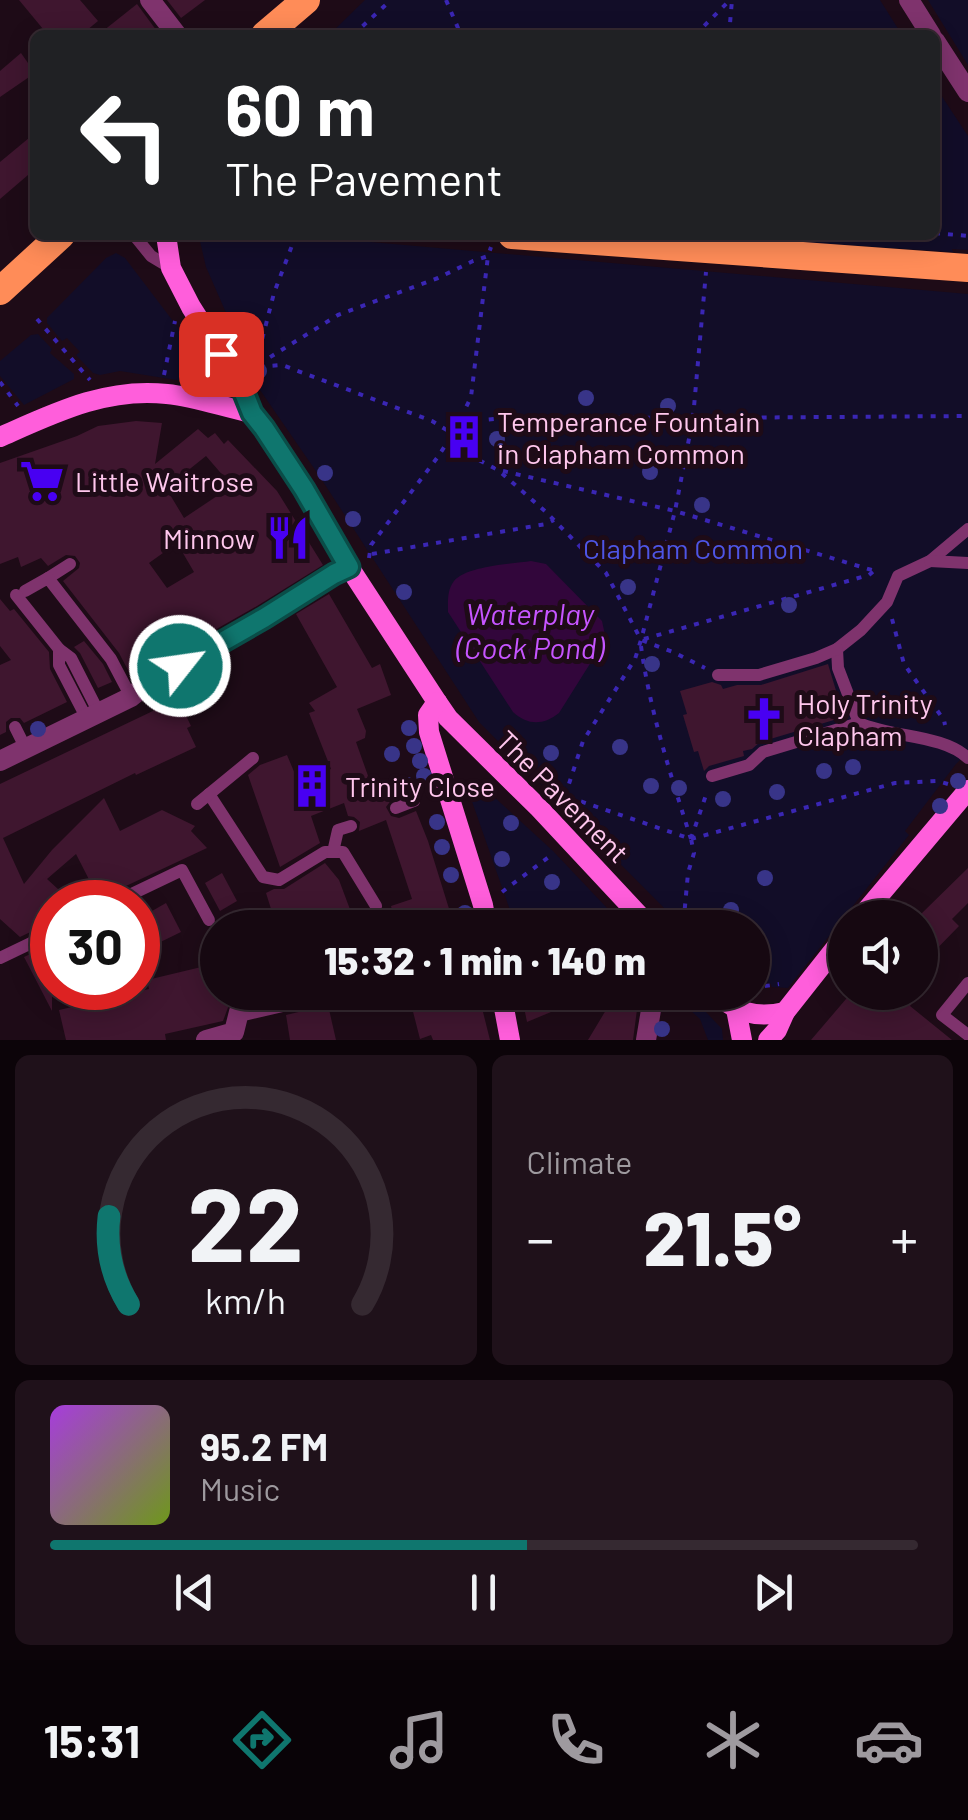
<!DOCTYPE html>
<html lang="en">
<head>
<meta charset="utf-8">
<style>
  :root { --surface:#160811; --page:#1f111a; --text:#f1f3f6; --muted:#9e9a9f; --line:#352931; --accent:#0f766e }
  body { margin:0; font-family:Barlow,sans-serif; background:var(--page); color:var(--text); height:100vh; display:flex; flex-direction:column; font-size:38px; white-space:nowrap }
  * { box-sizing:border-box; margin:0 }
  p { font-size:32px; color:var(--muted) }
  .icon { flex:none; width:55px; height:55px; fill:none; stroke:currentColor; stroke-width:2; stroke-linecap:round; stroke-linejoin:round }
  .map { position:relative; height:1040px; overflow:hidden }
  .drawer { display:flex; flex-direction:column; gap:15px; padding:15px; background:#0c0409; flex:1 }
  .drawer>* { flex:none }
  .guide { position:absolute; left:30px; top:30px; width:910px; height:210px; border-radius:15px; box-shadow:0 5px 25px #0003,0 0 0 2px var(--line); background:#202124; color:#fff; overflow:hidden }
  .tools { position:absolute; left:828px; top:900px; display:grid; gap:20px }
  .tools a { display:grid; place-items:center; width:110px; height:110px; border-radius:50%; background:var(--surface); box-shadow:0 5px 25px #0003,0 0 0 2px var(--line); font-size:50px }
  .speed { position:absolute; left:30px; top:880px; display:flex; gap:20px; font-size:50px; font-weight:700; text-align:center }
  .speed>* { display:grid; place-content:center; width:130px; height:130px; border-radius:50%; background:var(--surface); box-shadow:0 5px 25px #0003,0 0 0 2px var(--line); line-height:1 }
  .speed .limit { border:15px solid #d22; background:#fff; color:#111 }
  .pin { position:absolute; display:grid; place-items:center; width:85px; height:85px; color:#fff; margin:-42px; border-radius:20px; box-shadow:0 5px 15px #0006 }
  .me { position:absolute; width:110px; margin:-55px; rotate:60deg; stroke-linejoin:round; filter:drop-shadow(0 0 8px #0008) }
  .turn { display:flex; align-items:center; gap:35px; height:210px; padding:0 30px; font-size:45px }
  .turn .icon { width:130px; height:130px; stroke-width:2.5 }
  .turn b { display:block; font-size:70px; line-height:85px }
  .big { font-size:75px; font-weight:800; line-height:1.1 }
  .drawer .card { flex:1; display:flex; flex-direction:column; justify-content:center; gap:15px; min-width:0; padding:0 35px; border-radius:15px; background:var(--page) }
  .drawer .dial { align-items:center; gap:0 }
  .dial svg { height:260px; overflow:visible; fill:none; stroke:var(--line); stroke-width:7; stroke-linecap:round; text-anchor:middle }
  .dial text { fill:var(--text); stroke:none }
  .song { display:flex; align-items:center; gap:30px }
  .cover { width:120px; height:120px; border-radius:15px; background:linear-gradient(135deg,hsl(280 70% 55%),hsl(80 70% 35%)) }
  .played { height:10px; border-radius:5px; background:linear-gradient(90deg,var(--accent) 55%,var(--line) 55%) }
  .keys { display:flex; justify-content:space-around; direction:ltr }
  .heat { display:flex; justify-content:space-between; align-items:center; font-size:55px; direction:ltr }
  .drawer .tiles { flex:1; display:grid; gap:15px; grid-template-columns:1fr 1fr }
  .card:last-child { grid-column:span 2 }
  .trip { position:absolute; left:200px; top:910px; width:570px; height:100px; border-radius:50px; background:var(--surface); box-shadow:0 5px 25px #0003,0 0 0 2px var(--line); font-weight:800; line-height:100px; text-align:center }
  .tab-bar { display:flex; height:160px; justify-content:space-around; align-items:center; background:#090307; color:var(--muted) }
  .tab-bar .icon { width:70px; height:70px }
  .tab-bar .on { color:var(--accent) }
  .tab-bar b { font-size:45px; color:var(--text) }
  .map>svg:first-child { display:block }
</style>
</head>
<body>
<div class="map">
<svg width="968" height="1040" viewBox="0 0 968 1040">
  <rect width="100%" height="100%" fill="#1e0b17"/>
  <g fill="#120d28">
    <path d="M365,0H880L902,35H329Z"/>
    <path d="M928,0H968V65Z"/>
    <path d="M935,86L968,136V250L952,249L953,252L685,235H935Z"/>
    <path d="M201,235H290L968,294V752L956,764L905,831L909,835L788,988L772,987L770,983L753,984L752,928L683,927L479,722L320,477L260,390L206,267L199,237Z"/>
    <path d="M116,253L125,258L179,329L214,386L120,371L100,375L93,373L76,355L80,352L67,338L62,341L47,323V318L106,258Z"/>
    <path d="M38,334L52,349L50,353L74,374V379L24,405L0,376V361L31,335Z"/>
    <path d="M480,784L553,851L625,927H540L536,911L511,913L468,790Z"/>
    <path d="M671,993H688L722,1029L723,1040H708L700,1019Z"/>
  </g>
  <path fill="#32063b" d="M531,561L546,564L602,621L605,635L603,643L559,713C544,725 528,726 513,712L448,612C448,601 447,590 454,581C467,566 511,564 531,561Z"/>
  <g fill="#3f162f" fill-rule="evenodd">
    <path d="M19,0H80L98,21L81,35H48Z"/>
    <path d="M167,0H205L181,18Z"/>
    <path d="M137,4L159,34L98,35Z"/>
    <path d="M21,53L35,73L0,97V71Z"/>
    <path d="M35,133V169L0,199V162Z"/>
    <path d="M136,421L162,423L155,464L198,429L208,438L215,433L224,444L228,440L277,491L323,565L257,606L148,668L130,674L119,653L63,581L79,568L80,563L75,556L66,555L48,566L41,558L21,567L18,557L0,564V463L77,436L98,426ZM206,456L232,486L184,518L166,488ZM177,543L194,572L167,588L149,563Z"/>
    <path d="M329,594L372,668L380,664L391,695L357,709L366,731L365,738L356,742L372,787L388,792L392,799L386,807L391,816L399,818L416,811L428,841L455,928H407L406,924L395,921L391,906L412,899L386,820L359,831L360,822L354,817L348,816L344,803L311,816L320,843L280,867L248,775L260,765L287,755L298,781L331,769L309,713L315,711L309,703L337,687L296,614Z"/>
    <path d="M0,599L10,611L14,609L49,652L50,669L67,702L24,723L20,718H11L6,722V732L0,735V665L11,660L0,646Z"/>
    <path d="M84,641L103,664L112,682L98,688L80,653L74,647Z"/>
    <path d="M217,660L229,678L184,706L172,686Z"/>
    <path d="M828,664L844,717L760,742L752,749L743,751L744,756L709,766L704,771L698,751L694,752L683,715L687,714L680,691L712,682L721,685L723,689L737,685H761Z"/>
    <path d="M178,699L191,726L187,728L196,747L136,775L135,773L3,838L24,884L52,850L104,798L120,831L162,810L195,826L191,831L207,848L111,893L100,901L76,854L47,879L59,890L36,917L45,925L20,937L0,919V784Z"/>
    <path d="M325,863L339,880L357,928H277L266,893L274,889H284Z"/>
    <path d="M968,868V903L952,919L959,926L920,966V915Z"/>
    <path d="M222,873L237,901L220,911L205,883Z"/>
    <path d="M166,903L181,932L138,953V919Z"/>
    <path d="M52,944V1011L24,957Z"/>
    <path d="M218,963V992H262L230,1002L223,1021L165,1034L166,1040H66L59,1010L149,989L147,980Z"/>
    <path d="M408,992H478L490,1040H433L431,1035L420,1039Z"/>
    <path d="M521,992H558L563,1007L527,1022Z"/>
    <path d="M583,992H626L638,1002L633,1040H588L606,1010Z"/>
    <path d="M852,992H921L910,1006L952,1040H811Z"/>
    <path d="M328,1005L336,1040H290L286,1015Z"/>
  </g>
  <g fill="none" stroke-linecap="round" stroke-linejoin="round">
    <g stroke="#3a26b4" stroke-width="4" stroke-dasharray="5 8" stroke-linecap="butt">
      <path d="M446,0L461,35"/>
      <path d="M353,35L391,0"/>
      <path d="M695,35L730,0"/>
      <path d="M729,35L732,0"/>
      <path d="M935,233L968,236"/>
      <path d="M296,235L274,293L255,367L282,365L432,421L453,434L461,451L498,470L546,512L606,573L641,640L673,652L705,668"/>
      <path d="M37,319L90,380"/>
      <path d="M259,364L338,315L438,278L473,261L488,256L491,247"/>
      <path d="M164,375L175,321"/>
      <path d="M0,382L18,406"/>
      <path d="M453,434L482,420L515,417L693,418L968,416"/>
      <path d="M503,471L675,511L875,571"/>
      <path d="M372,554L546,524L554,520"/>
      <path d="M369,558L371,545L437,458L453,434L471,397L488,256"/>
      <path d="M892,619L904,664L944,720L945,725"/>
      <path d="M644,639L869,575L875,570"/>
      <path d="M641,646C650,712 671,776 691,839"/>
      <path d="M565,796L583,741L635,659L641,640L675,511L693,418L706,272"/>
      <path d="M556,797L565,796L691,839L694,853L688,873L683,928"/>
      <path d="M691,839L895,783L938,781L948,784"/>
      <path d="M691,839L707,792"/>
      <path d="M502,892L554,853"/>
      <path d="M752,988L779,984"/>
    </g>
    <g stroke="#7f336d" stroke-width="12">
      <path d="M134,235L151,256L171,268"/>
      <path d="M968,529L930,561L898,576L887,602L861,630L837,649L838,668L859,723C892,738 942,734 968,758"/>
      <path d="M930,561L968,563"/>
      <path d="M48,578L70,564"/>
      <path d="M25,591L48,578L111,659L131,697"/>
      <path d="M16,595L59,649V665L87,719"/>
      <path d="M59,649L71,658L99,713"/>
      <path d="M718,675H759L816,658L837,649"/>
      <path d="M15,727L26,749"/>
      <path d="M712,776L749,765L763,752L859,723"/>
      <path d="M209,794L263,877L279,880L325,852H343L376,906"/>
      <path d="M197,804L253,758"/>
      <path d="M396,808L414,801"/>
      <path d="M333,852L338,830L351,826"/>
      <path d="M115,902L182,870L209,920"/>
      <path d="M0,958L52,933"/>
      <path d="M968,983L942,1015L968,1035"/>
    </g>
    <path stroke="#7f336d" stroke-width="20" d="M206,1040L234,1032L239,1012L325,992"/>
    <g stroke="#7f336d" stroke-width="20">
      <path d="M150,0L177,35"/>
      <path d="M909,0L931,35"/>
      <path d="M935,41L968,92"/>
      <path d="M0,761L131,697L147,684L264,618L334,574L349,567"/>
      <path d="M646,1040L654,992"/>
    </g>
    <g stroke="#ff5edb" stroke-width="20">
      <path d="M166,235L171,268L191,307L242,387L252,413L264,427L304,489L349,567L437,702L448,718L539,808L651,928"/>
      <path d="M0,437C54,413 106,387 167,394C196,397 223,407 252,413"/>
      <path d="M437,702L428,715L429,732L483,905L487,928"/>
      <path d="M860,918L968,790"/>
      <path d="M501,992L510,1040"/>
      <path d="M714,992C735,1012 756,1019 785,1012"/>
      <path d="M736,1009L742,1040"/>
      <path d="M768,1040L777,1030L785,1012L845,936"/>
    </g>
    <g stroke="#ff8c58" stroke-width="28">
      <path d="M265,35L306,0"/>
      <path d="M512,235L968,268"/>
      <path d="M0,291L61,235"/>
    </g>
  </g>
  <g fill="#383488">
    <circle cx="259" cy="371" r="8"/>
    <circle cx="586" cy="398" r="8"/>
    <circle cx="668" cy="406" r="8"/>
    <circle cx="497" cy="439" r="8"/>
    <circle cx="650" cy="472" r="8"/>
    <circle cx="325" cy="473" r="8"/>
    <circle cx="702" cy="505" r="8"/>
    <circle cx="353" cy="519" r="8"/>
    <circle cx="628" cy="587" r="8"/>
    <circle cx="404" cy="592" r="8"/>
    <circle cx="789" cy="605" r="8"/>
    <circle cx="652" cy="664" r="8"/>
    <circle cx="409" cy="728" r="8"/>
    <circle cx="38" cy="729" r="8"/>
    <circle cx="414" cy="746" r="8"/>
    <circle cx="620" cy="747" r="8"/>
    <circle cx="551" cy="753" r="8"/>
    <circle cx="392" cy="754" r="8"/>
    <circle cx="420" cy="761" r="8"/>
    <circle cx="853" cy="767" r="8"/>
    <circle cx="824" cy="771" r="8"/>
    <circle cx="424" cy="776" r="8"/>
    <circle cx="958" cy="781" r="8"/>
    <circle cx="407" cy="785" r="8"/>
    <circle cx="651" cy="786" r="8"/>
    <circle cx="474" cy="788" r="8"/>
    <circle cx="679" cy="788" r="8"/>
    <circle cx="777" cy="792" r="8"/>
    <circle cx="723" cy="799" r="8"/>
    <circle cx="940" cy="806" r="8"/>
    <circle cx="437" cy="822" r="8"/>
    <circle cx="511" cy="823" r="8"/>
    <circle cx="442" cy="847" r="8"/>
    <circle cx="502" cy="859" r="8"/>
    <circle cx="451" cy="875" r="8"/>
    <circle cx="765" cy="878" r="8"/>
    <circle cx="552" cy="882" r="8"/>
    <circle cx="731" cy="910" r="8"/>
    <circle cx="465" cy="913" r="8"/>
    <circle cx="662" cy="1029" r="8"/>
  </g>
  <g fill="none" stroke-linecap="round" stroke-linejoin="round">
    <g stroke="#0a4d48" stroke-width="25">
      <path id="route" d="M180,666L264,618L334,574L349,567L304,489L264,428L252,413L242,388L221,354"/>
    </g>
    <use href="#route" stroke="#0f766e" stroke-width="18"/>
  </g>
  <defs>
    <g id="building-bare" transform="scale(3.45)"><path d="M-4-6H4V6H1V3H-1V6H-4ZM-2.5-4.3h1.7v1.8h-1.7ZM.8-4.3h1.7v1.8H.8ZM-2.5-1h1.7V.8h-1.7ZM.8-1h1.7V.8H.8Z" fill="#4800f2" stroke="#1e0b17" stroke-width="2.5" paint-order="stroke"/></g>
    <g id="supermarket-bare" transform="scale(3.45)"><path d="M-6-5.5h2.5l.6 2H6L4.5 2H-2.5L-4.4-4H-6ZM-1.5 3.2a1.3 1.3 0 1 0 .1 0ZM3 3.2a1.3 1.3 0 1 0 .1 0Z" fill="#4800f2" stroke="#1e0b17" stroke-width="2.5" paint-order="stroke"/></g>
    <g id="restaurant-bare" transform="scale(3.45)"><path d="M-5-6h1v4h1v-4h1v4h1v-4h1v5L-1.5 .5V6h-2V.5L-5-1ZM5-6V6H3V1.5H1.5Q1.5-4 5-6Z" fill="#4800f2" stroke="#1e0b17" stroke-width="2.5" paint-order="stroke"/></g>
    <g id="church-bare" transform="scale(3.45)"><path d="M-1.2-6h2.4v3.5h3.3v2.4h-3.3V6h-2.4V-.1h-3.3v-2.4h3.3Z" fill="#4800f2" stroke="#1e0b17" stroke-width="2.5" paint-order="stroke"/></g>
  </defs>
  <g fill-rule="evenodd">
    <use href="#building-bare" x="464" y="437"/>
    <use href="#supermarket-bare" x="42" y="481"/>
    <use href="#restaurant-bare" x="288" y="538"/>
    <use href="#church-bare" x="764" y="719"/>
    <use href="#building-bare" x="312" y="786"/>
  </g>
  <g text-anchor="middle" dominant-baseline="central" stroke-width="10" stroke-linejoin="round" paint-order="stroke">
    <g font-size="28" fill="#ffc7ed" stroke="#1e0b17" text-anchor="start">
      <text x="497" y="421">Temperance Fountain<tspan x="497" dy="32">in Clapham Common</tspan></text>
      <text x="75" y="481">Little Waitrose</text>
      <text x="255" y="538" text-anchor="end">Minnow</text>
      <text x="797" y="703">Holy Trinity<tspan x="797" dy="32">Clapham</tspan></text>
      <text x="345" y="786">Trinity Close</text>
    </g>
    <g font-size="28" fill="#4e55e5" stroke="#1e0b17">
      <text x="693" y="548">Clapham Common</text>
    </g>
    <g font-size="28" fill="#ffc7ed" stroke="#1e0b17">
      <text transform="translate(563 796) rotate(45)">The Pavement</text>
    </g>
    <g font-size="30" font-style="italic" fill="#c655ff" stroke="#1e0b17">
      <text x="530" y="613">Waterplay<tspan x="530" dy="34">(Cock Pond)</tspan></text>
    </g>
  </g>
</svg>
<div class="tools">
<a><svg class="icon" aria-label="sound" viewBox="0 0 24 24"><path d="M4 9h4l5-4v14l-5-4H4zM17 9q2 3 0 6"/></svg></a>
</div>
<div class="speed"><div class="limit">30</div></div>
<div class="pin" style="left:221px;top:354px;background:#d93025"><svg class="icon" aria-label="arrive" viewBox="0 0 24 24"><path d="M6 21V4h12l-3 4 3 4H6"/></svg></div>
<svg class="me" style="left:180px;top:666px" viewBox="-20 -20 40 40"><circle r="17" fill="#0f766e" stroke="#fff" stroke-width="3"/><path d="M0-11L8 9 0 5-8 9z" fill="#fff"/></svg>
<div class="trip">15:32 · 1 min · 140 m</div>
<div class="guide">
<div class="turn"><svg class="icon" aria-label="left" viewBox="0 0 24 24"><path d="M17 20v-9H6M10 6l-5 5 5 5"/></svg><div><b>60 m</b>The Pavement</div></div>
</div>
</div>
<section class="drawer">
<div class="tiles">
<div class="card dial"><svg viewBox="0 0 100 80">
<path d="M14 69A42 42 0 1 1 86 69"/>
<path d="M14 69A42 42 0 0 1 8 42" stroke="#0f766e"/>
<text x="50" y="56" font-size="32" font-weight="700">22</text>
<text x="50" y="72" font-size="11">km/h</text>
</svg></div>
<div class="card"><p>Climate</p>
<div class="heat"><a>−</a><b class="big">21.5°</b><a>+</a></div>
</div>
<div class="card">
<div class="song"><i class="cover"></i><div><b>95.2 FM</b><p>Music</p></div></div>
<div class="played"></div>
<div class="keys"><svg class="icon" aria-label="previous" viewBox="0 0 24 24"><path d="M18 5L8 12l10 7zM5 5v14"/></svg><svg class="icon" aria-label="pause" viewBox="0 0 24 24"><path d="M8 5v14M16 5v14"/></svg><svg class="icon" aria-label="next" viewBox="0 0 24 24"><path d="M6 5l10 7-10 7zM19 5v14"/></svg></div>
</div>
</div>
</section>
<nav class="tab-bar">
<b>15:31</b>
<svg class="icon on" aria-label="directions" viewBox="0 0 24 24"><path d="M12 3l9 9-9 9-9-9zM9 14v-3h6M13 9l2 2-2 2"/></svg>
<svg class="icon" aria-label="music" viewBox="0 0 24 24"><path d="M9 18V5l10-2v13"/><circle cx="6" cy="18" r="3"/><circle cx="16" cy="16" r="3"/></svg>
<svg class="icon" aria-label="phone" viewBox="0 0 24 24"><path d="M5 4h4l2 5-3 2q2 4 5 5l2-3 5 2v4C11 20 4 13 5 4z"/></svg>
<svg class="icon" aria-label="climate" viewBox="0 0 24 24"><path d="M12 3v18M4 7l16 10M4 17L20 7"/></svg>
<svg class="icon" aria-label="car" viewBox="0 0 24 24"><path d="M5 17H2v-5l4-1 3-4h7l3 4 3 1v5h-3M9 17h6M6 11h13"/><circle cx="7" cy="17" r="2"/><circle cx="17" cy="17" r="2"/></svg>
</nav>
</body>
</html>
